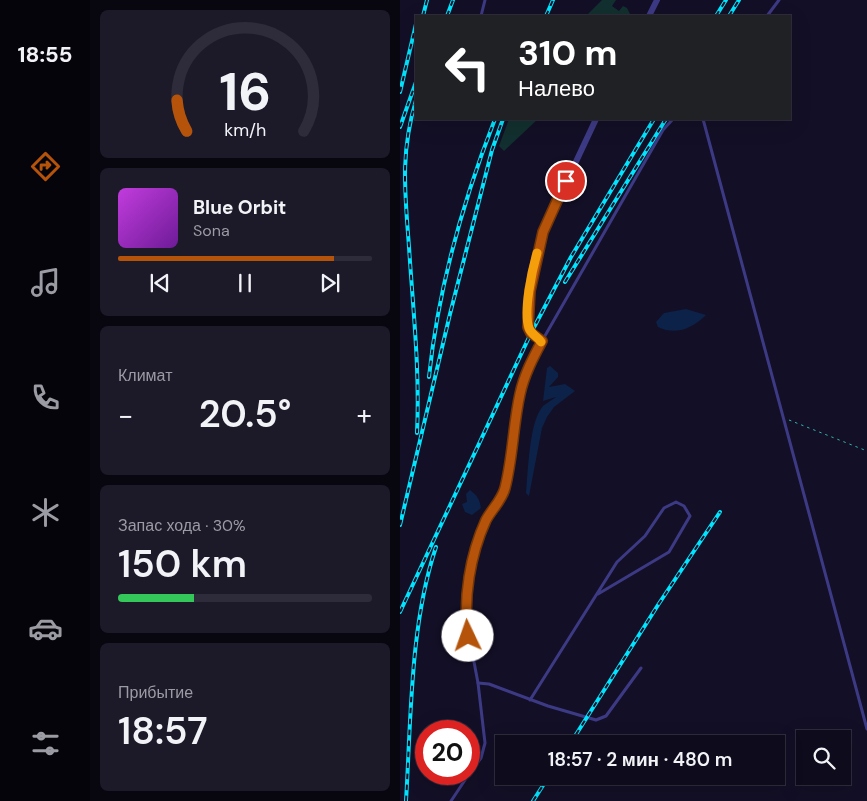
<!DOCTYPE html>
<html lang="ru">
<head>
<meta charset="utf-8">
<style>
  :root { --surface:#0e0b1c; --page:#1c1929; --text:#f1f3f6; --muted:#9b9ba3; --line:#2e2b3b; --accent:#b45309 }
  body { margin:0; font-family:"DM Sans",sans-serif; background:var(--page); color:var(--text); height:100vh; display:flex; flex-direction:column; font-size:19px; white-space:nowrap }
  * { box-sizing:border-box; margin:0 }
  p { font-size:16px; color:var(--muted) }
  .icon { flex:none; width:28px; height:28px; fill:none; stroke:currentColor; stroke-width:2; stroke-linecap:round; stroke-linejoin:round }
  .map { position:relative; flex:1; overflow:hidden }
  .sheet { display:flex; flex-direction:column; gap:10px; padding:10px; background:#08060f; width:310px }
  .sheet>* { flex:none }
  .banner { position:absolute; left:15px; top:15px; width:376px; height:105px; border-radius:0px; box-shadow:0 5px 20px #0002,0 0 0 1px var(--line); background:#202124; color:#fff; overflow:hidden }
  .controls { position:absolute; left:396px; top:730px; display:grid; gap:10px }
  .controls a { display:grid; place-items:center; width:55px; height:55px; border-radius:0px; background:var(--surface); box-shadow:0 5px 20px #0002,0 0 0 1px var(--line); font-size:25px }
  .speed { position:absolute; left:15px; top:720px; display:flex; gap:10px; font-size:25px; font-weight:700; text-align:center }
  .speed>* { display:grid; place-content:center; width:65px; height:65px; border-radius:50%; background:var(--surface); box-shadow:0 5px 20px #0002,0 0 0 1px var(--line); line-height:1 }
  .speed .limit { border:8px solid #d22; background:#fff; color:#111 }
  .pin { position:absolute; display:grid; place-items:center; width:42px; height:42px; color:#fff; margin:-21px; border:2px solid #fff; border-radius:50%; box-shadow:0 1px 5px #0007 }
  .me { position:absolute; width:55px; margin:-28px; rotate:357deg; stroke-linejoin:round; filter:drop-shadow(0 0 4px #0008) }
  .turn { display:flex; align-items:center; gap:18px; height:105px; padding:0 20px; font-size:22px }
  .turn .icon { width:65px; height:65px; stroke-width:2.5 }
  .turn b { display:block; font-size:35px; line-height:42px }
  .big { font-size:38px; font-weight:600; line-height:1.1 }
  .sheet .tile { flex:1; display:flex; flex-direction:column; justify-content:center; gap:8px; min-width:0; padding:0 18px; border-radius:8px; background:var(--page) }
  .sheet .dial { align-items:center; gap:0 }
  .dial svg { height:130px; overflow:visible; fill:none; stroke:var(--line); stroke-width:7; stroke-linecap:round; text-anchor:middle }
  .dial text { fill:var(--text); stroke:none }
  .song { display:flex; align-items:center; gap:15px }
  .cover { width:60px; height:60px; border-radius:8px; background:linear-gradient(135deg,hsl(290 70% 55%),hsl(280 70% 35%)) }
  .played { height:5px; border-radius:2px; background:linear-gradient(90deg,var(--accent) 85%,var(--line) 85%) }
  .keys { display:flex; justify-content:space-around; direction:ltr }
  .heat { display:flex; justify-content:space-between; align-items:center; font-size:28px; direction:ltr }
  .charge { height:8px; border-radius:4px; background:linear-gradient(90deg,#34c759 30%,var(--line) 0) }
  .trip { position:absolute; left:95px; top:735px; width:290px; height:50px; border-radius:0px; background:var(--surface); box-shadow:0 5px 20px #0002,0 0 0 1px var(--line); font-weight:600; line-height:50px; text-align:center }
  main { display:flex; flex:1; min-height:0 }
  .menu { display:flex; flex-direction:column; width:90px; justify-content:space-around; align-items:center; background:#06040b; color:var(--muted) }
  .menu .icon { width:35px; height:35px }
  .menu .on { color:var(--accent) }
  .menu b { font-size:22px; color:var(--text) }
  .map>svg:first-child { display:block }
</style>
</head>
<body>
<main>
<nav class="menu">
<b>18:55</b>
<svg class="icon on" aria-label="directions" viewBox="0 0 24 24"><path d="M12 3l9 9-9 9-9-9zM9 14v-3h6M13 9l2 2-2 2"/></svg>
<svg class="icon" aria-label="music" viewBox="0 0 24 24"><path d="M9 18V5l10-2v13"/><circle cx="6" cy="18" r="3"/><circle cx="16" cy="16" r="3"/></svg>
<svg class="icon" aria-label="phone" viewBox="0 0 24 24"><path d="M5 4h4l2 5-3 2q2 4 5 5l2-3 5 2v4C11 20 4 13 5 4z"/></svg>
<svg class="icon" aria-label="climate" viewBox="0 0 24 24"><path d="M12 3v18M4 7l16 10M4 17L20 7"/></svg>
<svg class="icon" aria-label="car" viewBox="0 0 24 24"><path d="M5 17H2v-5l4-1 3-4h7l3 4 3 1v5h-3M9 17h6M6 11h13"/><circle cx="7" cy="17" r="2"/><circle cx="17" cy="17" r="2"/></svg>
<svg class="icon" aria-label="filters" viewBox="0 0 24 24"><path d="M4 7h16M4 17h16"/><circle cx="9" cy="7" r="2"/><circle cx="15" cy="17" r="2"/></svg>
</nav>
<section class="sheet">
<div class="tile dial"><svg viewBox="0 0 100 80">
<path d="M14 69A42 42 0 1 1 86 69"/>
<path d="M14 69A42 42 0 0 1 8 50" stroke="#b45309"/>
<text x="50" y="56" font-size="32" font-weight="700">16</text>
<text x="50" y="72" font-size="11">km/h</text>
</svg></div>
<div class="tile">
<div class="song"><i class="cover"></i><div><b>Blue Orbit</b><p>Sona</p></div></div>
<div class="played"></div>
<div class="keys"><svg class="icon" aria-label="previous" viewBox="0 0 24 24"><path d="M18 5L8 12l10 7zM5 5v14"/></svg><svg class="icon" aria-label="pause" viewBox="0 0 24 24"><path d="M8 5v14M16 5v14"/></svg><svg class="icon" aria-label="next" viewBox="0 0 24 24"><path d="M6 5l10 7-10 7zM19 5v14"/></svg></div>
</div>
<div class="tile"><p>Климат</p>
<div class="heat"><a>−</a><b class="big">20.5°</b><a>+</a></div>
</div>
<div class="tile"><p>Запас хода · 30%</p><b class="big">150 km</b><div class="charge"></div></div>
<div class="tile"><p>Прибытие</p><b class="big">18:57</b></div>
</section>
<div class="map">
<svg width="467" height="801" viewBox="0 0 467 801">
  <rect width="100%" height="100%" fill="#130f26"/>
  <g fill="#12302f">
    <path d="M202,0H216L212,6L219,11L223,6L227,8L231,16H186Z"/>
    <path d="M109,119H138L104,151L99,146Z"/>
  </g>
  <g fill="#0c2248">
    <path d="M286,309L306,315C293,328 276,336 258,327L256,322L264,313Z"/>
    <path d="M150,366L158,373V377L149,387L165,384L175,391L154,407L147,417L142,428L129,496L126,493C128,473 129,421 143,406C147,403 152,400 156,397L143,401L147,368Z"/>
    <path d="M70,490C77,495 80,500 81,508L72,515L65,512L62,504L67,502L66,494Z"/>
  </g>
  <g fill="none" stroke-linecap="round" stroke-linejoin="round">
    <path stroke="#2fb8b0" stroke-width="1" stroke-dasharray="2.5 4" stroke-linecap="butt" d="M389,420L467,451"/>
    <g stroke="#3d3a85" stroke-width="3">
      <path d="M81,16L85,0"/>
      <path d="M367,16L379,0"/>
      <path d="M303,119L467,729"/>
      <path d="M78,683L89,684L148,706L196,720L206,716L241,668"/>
      <path d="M130,700L217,562L245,536L264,508L276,502L284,506L290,516L269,552L198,594"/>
      <path d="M69,774L81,758L85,743L78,683L67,625L69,581L83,527L105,491L123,381L142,341L263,130L273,119"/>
      <path d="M51,801L69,774"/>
    </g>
    <g stroke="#3d3a85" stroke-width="6">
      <path d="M249,16L257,0"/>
      <path d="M142,341L131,333L127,322L134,263L143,232L196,119"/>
    </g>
    <g stroke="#00e5ff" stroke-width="4">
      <g id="rail">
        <path d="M23,16L27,0"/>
        <path d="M47,16L53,0"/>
        <path d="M146,16L153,0"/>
        <path d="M316,16L326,0"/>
        <path d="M329,16L339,0"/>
        <path d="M0,92L16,24"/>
        <path d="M16,100C0,154 5,192 9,247C13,309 20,371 17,433"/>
        <path d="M0,127L16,82"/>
        <path d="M165,282L266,119"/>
        <path d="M29,377C38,289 63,201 95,119"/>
        <path d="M0,525L50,314L92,150L103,119"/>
        <path d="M0,612L131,333L171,257L254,119"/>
        <path d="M170,744L258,605L320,512"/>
        <path d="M6,801C11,720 10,624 36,547"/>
        <path d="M133,801L149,776"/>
      </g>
    </g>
    <use href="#rail" stroke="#130f26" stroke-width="2" stroke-dasharray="5.5" stroke-linecap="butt"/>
  </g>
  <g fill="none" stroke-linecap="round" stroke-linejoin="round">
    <g stroke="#753606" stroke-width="12">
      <path id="route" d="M68,636C63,598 70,555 86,520C92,509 102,500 105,488C113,457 113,425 120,394C124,375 133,358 142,341L131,333L128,327L130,291L143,232L166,181"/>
    </g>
    <use href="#route" stroke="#b45309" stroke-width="9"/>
    <path stroke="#f59e0b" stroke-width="9" d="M137,253C132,270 123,312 129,328C131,334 138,337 141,342"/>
  </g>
</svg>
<div class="controls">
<a><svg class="icon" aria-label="search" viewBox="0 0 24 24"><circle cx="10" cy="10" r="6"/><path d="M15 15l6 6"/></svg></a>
</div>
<div class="speed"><div class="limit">20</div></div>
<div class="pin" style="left:166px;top:181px;background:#d93025"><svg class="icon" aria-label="arrive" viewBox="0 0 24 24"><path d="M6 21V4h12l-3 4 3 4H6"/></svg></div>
<svg class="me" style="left:68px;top:636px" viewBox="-20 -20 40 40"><circle r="19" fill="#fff"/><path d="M0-13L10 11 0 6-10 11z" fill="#b45309"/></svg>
<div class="trip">18:57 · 2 мин · 480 m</div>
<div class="banner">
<div class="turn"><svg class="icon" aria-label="left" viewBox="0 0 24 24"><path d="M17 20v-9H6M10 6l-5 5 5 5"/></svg><div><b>310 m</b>Налево</div></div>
</div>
</div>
</main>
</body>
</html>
